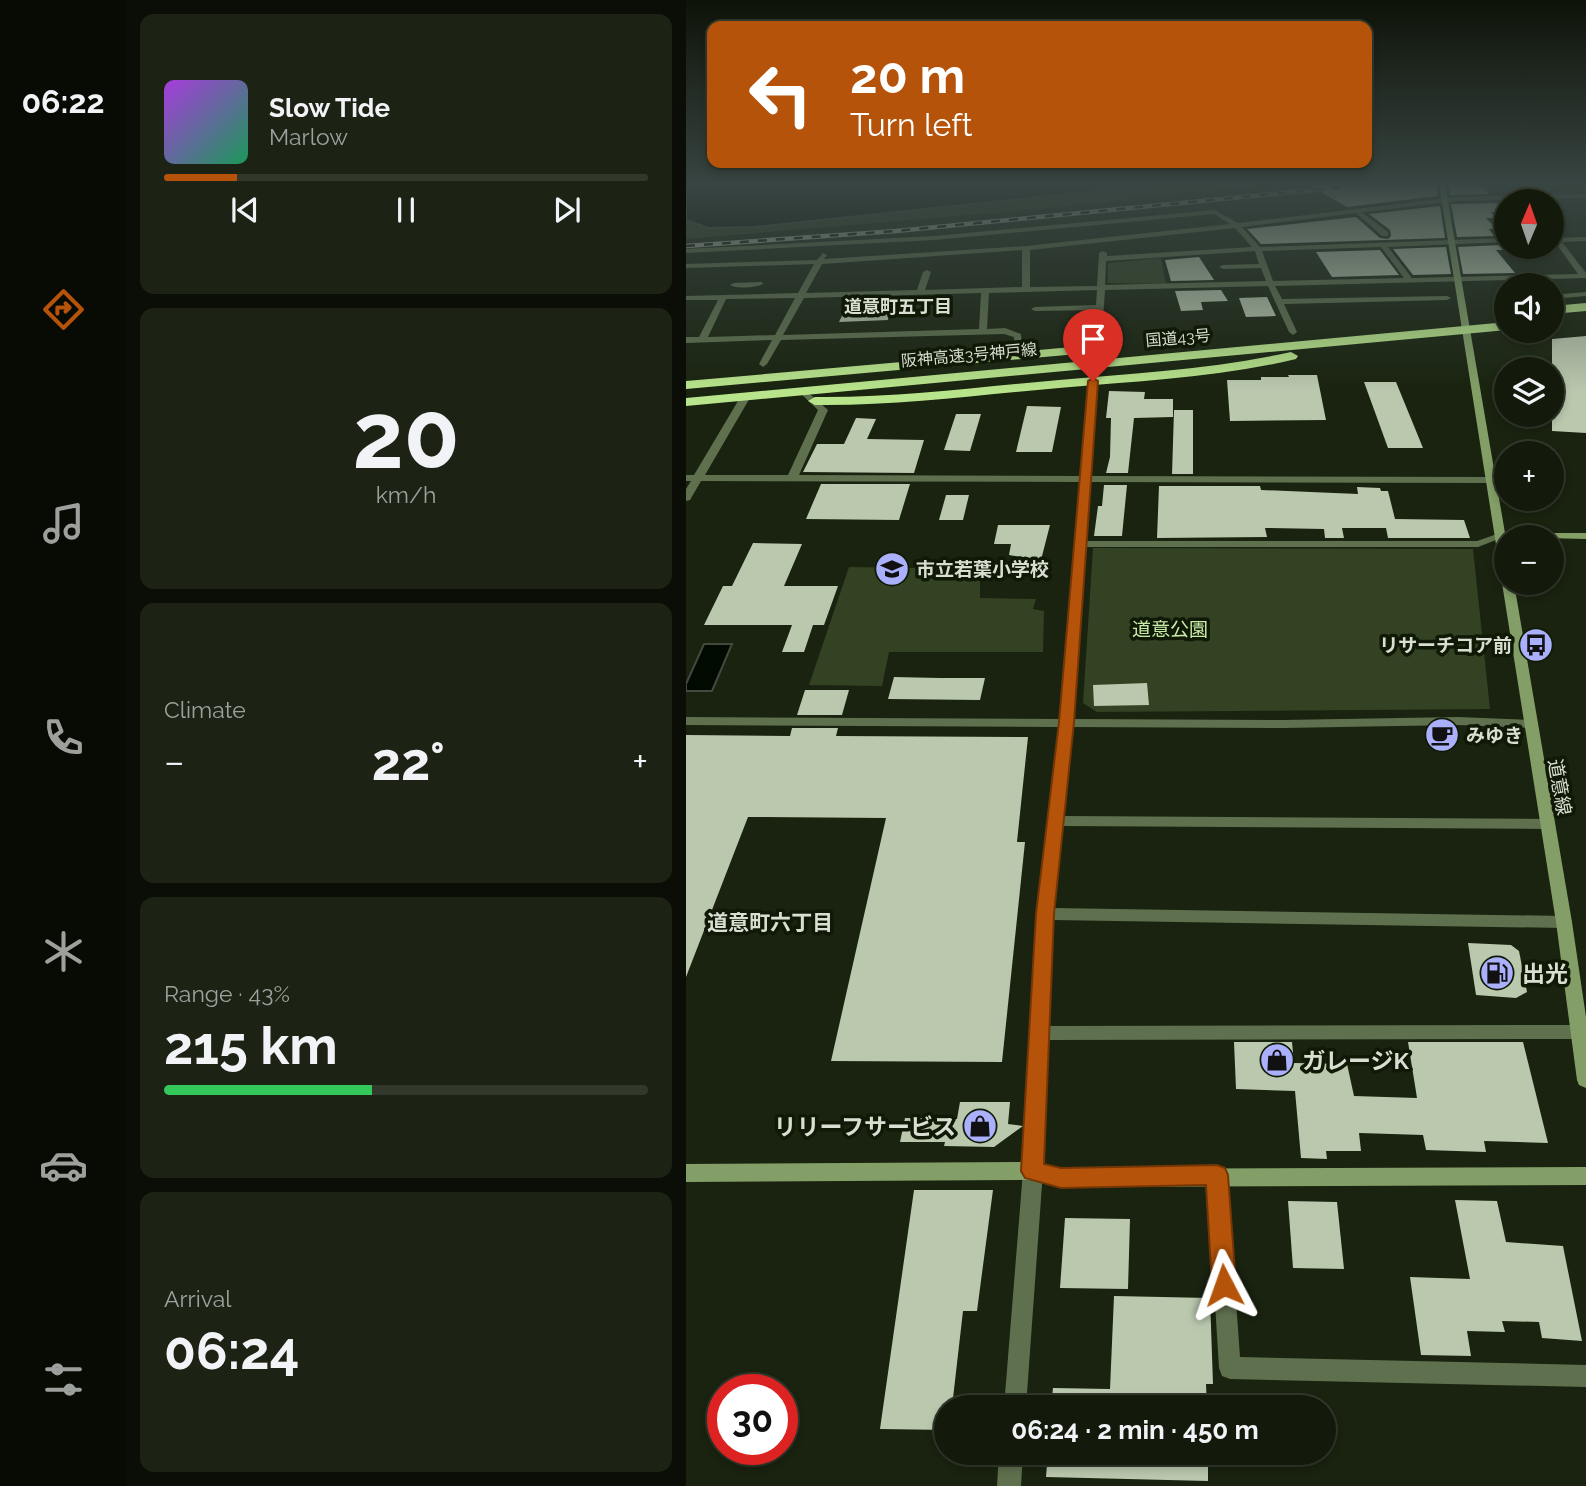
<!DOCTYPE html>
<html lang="en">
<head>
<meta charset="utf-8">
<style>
  :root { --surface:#131a0b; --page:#1c2314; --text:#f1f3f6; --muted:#9da19d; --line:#32382c; --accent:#b45309 }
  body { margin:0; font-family:Raleway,"Noto Sans JP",sans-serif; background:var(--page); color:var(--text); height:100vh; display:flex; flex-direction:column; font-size:26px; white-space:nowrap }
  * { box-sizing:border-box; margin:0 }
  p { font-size:23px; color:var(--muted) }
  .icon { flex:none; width:38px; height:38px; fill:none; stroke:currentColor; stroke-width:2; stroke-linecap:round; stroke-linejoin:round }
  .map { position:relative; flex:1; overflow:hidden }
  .side { display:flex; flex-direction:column; gap:14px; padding:14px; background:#0a0e06; width:560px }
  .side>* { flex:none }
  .hud { position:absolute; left:21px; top:21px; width:665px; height:147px; border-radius:14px; box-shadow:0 4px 10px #0003,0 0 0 2px var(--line); background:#b45309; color:#fff; overflow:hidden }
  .needle { width:46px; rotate:2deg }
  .buttons { position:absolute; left:808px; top:189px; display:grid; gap:14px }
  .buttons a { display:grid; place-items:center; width:70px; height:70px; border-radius:50%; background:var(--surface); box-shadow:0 4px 10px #0003,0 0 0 2px var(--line); font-size:35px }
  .speed { position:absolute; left:21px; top:1374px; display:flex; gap:14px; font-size:35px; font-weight:700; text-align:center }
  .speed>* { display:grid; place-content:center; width:91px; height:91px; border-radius:50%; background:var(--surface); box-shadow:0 4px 10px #0003,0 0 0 2px var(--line); line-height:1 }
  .speed .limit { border:10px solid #d22; background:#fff; color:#111 }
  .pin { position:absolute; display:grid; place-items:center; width:60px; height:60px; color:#fff; margin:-72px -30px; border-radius:50% 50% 50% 0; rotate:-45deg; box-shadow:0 0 7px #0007 }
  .pin .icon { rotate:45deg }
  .me { position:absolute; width:77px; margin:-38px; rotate:356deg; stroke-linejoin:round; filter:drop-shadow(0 0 5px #0008) }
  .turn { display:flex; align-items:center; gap:24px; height:147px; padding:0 28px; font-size:32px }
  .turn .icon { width:91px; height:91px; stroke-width:2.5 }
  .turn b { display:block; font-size:49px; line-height:60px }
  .big { font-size:52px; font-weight:700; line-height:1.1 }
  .side .widget { flex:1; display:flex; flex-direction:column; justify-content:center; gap:10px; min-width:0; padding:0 24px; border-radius:14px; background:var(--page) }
  .side .dial { align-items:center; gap:0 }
  .dial b { font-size:91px; line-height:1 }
  .song { display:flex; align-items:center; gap:21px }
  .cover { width:84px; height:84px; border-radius:10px; background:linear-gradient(135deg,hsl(280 70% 55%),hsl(150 70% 35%)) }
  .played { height:7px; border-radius:4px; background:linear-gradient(90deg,var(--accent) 15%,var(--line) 15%) }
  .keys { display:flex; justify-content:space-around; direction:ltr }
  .heat { display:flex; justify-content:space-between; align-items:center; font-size:38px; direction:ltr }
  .charge { height:10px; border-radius:5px; background:linear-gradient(90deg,#34c759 43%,var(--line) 0) }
  .trip { position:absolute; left:248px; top:1395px; width:402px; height:70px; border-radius:35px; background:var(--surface); box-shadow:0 4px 10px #0003,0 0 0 2px var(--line); font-weight:700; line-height:70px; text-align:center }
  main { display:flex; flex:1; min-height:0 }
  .menu { display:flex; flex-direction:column; width:126px; justify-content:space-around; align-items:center; background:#080a04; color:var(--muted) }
  .menu .icon { width:49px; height:49px }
  .menu .current { color:var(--accent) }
  .menu b { font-size:32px; color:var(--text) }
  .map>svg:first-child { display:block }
</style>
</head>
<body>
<main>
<nav class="menu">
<b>06:22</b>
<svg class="icon current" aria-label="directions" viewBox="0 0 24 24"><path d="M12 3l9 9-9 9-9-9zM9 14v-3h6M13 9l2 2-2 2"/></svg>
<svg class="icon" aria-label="music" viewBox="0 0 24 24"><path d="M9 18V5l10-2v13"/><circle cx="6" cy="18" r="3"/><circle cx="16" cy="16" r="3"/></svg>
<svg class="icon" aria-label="phone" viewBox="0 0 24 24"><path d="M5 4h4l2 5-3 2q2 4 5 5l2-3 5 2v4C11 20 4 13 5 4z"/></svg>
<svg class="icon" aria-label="climate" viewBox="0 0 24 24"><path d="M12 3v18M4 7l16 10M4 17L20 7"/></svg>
<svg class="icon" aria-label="car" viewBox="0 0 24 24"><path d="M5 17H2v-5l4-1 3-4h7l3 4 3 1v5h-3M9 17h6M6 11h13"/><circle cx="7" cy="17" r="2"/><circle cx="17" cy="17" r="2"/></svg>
<svg class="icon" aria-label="filters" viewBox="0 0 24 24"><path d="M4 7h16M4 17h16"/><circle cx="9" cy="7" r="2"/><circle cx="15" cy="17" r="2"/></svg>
</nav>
<section class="side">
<div class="widget">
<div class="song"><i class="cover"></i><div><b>Slow Tide</b><p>Marlow</p></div></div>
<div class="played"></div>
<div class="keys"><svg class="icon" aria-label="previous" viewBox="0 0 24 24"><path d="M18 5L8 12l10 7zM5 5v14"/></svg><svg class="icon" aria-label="pause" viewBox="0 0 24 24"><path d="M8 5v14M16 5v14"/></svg><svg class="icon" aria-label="next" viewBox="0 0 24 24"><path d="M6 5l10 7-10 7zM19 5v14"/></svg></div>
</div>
<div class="widget dial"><b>20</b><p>km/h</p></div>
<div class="widget"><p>Climate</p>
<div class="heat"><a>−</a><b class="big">22°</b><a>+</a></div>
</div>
<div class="widget"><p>Range · 43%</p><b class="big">215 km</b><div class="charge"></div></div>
<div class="widget"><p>Arrival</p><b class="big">06:24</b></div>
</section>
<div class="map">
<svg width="900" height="1486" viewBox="0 0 900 1486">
  <rect width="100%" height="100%" fill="#19230f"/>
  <g fill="#334223">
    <path d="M0,184H575L375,207L0,239Z"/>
    <path d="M475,258L480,284L422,283V263Z"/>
    <path d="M407,548L787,549L804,709L411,712L397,703Z"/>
    <path d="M163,567L294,569V598L350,599L347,609L358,611L357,652H203L196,686L123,685Z"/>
  </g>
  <g fill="#010a00" stroke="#424a3f" stroke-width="2">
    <path d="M0,184H477L68,227L22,228L0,220Z"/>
    <path d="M18,644H46L26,691H0V684Z"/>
  </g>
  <g fill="#bac8ae">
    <path d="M621,184H750L752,196L661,207Z"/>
    <path d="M762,184H794L803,194L764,195Z"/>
    <path d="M811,203L820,212H805L810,218H800L811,229H803L808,236L771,237L765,204Z"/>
    <path d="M754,206L759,238L575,244L561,229L670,217L694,238L702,239L705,236L704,230L683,214Z"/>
    <path d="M815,245L820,250H810L829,273L777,274L772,247Z"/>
    <path d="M760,247L765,274L727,275L707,249Z"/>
    <path d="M694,250L713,275L646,277L630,252Z"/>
    <path d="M513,257L528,280L485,281L479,260Z"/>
    <path d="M535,290L542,301L515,302L517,310L495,311L489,291Z"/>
    <path d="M581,297L590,316L560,317L553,298Z"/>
    <path d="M204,298L202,320L153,322L164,299Z"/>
    <path d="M900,336V433L866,431V339Z"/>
    <path d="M602,375H631L640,420L544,421L541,380H575V377H603Z"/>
    <path d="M678,382H710L737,448H702Z"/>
    <path d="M423,391L459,392L458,399H487V417L448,418L442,473H420L424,457L425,418H420Z"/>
    <path d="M341,406L375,407L366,452H330Z"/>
    <path d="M488,410H507V474H486Z"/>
    <path d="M270,414H295L284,451L258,450Z"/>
    <path d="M170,418L190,419L181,439L238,440L228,473L117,472L131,444H158Z"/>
    <path d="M135,484H224L213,520L120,519Z"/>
    <path d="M418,485H441L436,536H408L412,506H416Z"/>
    <path d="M473,486H574L575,490L672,494L671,487L694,488L695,491H702L709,519L778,520L784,538H702L700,528H656L658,538H639L638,529L579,528L581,537L471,538Z"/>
    <path d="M260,495H283L277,520H253Z"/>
    <path d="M312,525H364L355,560L323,555L325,544H308Z"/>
    <path d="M67,543L116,544L98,586H152L138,625H127L118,652H96L106,625H18L37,586H46Z"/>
    <path d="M208,677L254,678H299L294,700L202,699Z"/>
    <path d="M461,683L463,705L408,706L407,685Z"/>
    <path d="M119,690H163L156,715H111Z"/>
    <path d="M106,728H152L150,736L342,737L331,842H339L316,1062L145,1061L200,818L62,817L0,977V735L104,736Z"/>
    <path d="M782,943L825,945L833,951L841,992L830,998L790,995Z"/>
    <path d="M548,1042H606L608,1063L661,1064L668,1096L731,1098L722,1042H837L862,1143L798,1141L800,1152L740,1150L737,1135L673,1133L675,1151H640L641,1159L615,1158L609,1091L550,1089Z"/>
    <path d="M274,1102H324L322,1124L337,1126L308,1147L258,1146L259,1142H214L219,1118L271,1119Z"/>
    <path d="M228,1190H307L291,1311H277L266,1407H261V1430L194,1429Z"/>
    <path d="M769,1200L811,1201L820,1242L877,1246L896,1341L856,1338L853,1322L816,1321L819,1332L781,1331L785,1356L735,1355L724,1277L784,1279Z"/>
    <path d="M602,1201L651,1202L658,1269L607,1268Z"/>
    <path d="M379,1218L444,1219L442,1289L374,1288Z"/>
    <path d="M428,1296L524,1298L527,1384H520L521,1407H365L367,1388L424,1389Z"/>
    <path d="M362,1452H522V1481L360,1477Z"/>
  </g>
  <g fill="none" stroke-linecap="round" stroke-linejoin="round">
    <path fill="#5f704e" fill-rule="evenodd" d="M669,210H673L702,232V236H696L669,212Z"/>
    <g fill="#5f704e" fill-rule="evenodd">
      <path d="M900,194V198L770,201L556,227L574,247L821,238V242L702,247L726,278L892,274L869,242H866V238L900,237V241L876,242L900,273V278L589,286L596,299L761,296L765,298L761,300L598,304L611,332L607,335L603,332L582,286L419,290L415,349L411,352L407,349L409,310L349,311L345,309L349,307L410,305L411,290L303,293L301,329L319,328L335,334L337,355L333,358L329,355L328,337L318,334L95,340L81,364L77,367L73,364L86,340L0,343V337H13L32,300H0V296L112,293L128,264L0,268V264L131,260L137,253L141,255L138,259L340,246L544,224L528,214L248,240L0,253V249L248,236L529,210L552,223L770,197ZM549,228L566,247L421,256V253L417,251L413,253L411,286L344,287V250ZM695,247L718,278L587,281L576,251ZM336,250V287L239,290L245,272L241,270L237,272L231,290L120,293L136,264ZM569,251L573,264L537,265L533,267L537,269L575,268L580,281L419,285L420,261ZM295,293L293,329L97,335L118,298ZM109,298L89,335L22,337L40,299Z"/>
      <path d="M76,282L77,284C70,288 51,289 44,285L48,283Z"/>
      <path d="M900,292V296L866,299V295Z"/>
      <path d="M407,378L412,381L405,476L806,477L811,480L806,483L404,482L400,541H791L814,533L820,536L792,547H400L387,719L597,720L772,717L844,720L851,724L844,728L772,725L597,728L386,727L377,816L861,819L866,820L869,824L866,828L861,829L376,826L368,908L878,916L884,918L886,922L884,926L878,928L367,920L363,1026L893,1025L899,1027L900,1036L893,1039L362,1040L357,1171L340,1407H318L337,1171L351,914L373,727L0,725V717L373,719L394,482L15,481L4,500L0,501V489L5,481H0V475H8L55,396L60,393L65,396L19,475H102L132,410L112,391L117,388L142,410L113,475L394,476L402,381Z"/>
      <path d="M531,1166L538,1169L541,1175L554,1357L900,1365V1387L544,1379L536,1376L533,1368L521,1175L524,1169Z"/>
      <path d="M313,1452H337L335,1486H311Z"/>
    </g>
    <g fill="#839f67" fill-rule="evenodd">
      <path d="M753,184H759L819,533H900V539L821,537V579L815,576Z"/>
      <path d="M818,580L828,583L886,922L900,1017V1088L893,1085L891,1080L870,922L816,583Z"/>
      <path d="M347,1162L375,1169L900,1167V1185L375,1187L347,1180L0,1182V1164Z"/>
    </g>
    <g fill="#b8e48b" fill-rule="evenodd">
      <path d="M900,303V311L866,314V306Z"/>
      <path d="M821,322V330L0,406V398Z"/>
      <path d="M420,344L425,345V351L0,389V381Z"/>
      <path d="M605,352L612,356L610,359C532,378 452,381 373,388C291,395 211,406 129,405L122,401L129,397C211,398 291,387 373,380C451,373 528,369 605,352Z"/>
    </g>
    <g stroke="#b4bbad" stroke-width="4.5">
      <path id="rail" d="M0,246L210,231L689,184"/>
    </g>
    <use href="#rail" stroke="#101906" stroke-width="2.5" stroke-dasharray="9" stroke-linecap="butt"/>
  </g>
  <linearGradient id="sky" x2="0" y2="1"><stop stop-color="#0e1308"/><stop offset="0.47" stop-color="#384542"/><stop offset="1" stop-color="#384542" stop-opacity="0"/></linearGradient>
  <rect width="900" height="392" fill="url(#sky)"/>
  <path fill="#b45309" stroke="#753606" stroke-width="2" d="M407,378L412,381L388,722L368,914L358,1164L375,1168L531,1165L539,1168L542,1175L550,1285L547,1293L538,1297L530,1293L526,1285L520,1185L375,1188L339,1178L335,1171L350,914L373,722L402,381Z"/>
  <defs>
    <g id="school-disc" transform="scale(1.75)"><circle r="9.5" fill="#aab0fc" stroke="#101906"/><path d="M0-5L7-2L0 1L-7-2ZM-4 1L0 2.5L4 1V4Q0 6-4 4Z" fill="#111"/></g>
    <g id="bus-disc" transform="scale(1.75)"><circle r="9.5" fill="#aab0fc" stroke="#101906"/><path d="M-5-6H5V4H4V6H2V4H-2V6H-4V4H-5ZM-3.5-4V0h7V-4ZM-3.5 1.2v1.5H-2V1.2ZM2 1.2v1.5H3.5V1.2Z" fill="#111"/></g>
    <g id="cafe-disc" transform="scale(1.75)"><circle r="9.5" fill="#aab0fc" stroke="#101906"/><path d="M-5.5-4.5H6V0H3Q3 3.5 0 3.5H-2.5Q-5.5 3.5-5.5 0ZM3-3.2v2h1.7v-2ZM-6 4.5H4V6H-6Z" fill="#111"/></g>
    <g id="fuel-disc" transform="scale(1.75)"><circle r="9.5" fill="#aab0fc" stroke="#101906"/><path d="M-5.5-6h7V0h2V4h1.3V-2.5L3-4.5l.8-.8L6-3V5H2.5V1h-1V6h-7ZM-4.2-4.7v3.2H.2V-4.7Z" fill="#111"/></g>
    <g id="shop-disc" transform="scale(1.75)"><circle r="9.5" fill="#aab0fc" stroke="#101906"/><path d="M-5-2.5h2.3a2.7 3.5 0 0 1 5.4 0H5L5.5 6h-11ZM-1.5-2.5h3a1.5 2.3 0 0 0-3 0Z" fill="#111"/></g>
  </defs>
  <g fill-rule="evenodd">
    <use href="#school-disc" x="206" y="569"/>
    <use href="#bus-disc" x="850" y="645"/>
    <use href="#cafe-disc" x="756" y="735"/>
    <use href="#fuel-disc" x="811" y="973"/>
    <use href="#shop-disc" x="591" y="1060"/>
    <use href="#shop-disc" x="294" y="1126"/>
  </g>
  <g text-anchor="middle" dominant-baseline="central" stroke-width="7" stroke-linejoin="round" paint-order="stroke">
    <g font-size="16" fill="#d8dfd2" stroke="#101906">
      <text transform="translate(492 338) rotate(-5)">国道43号</text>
      <text transform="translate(283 355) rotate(-5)">阪神高速3号神戸線</text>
    </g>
    <g font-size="18" font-weight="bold" fill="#d8dfd2" stroke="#101906">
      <text x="212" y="306">道意町五丁目</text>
    </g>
    <g font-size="19" font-weight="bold" fill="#d8dfd2" stroke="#101906" text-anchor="start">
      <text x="230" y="569">市立若葉小学校</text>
      <text x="826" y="645" text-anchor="end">リサーチコア前</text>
      <text x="780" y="735">みゆき</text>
    </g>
    <g font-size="19" fill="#c9eba8" stroke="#101906">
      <text x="484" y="629">道意公園</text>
    </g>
    <g font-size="19" fill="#d8dfd2" stroke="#101906">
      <text transform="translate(874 787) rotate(80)">道意線</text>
    </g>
    <g font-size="21" font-weight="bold" fill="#d8dfd2" stroke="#101906">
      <text x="84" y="922">道意町六丁目</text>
    </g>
    <g font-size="23" font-weight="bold" fill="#d8dfd2" stroke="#101906" text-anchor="start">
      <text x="836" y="973">出光</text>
      <text x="616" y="1060">ガレージK</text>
      <text x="270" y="1126" text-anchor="end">リリーフサービス</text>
    </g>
  </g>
</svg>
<div class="buttons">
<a><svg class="needle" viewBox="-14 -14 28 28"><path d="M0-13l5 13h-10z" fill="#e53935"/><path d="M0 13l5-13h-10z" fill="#9da19d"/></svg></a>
<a><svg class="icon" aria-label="sound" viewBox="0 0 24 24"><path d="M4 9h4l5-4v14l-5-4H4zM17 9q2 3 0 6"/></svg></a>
<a><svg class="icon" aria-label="layers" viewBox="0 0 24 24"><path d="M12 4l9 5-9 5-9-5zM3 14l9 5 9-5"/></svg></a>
<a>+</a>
<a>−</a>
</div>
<div class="speed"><div class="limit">30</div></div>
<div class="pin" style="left:407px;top:381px;background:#d93025"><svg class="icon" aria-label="arrive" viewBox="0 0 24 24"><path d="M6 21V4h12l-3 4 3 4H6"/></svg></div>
<svg class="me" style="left:538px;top:1285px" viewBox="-20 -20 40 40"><path d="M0-17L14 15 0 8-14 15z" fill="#b45309" stroke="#fff" stroke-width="4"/></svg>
<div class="trip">06:24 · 2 min · 450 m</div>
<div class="hud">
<div class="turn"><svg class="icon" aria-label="left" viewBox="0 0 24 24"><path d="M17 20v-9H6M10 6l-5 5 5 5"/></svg><div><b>20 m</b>Turn left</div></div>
</div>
</div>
</main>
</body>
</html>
